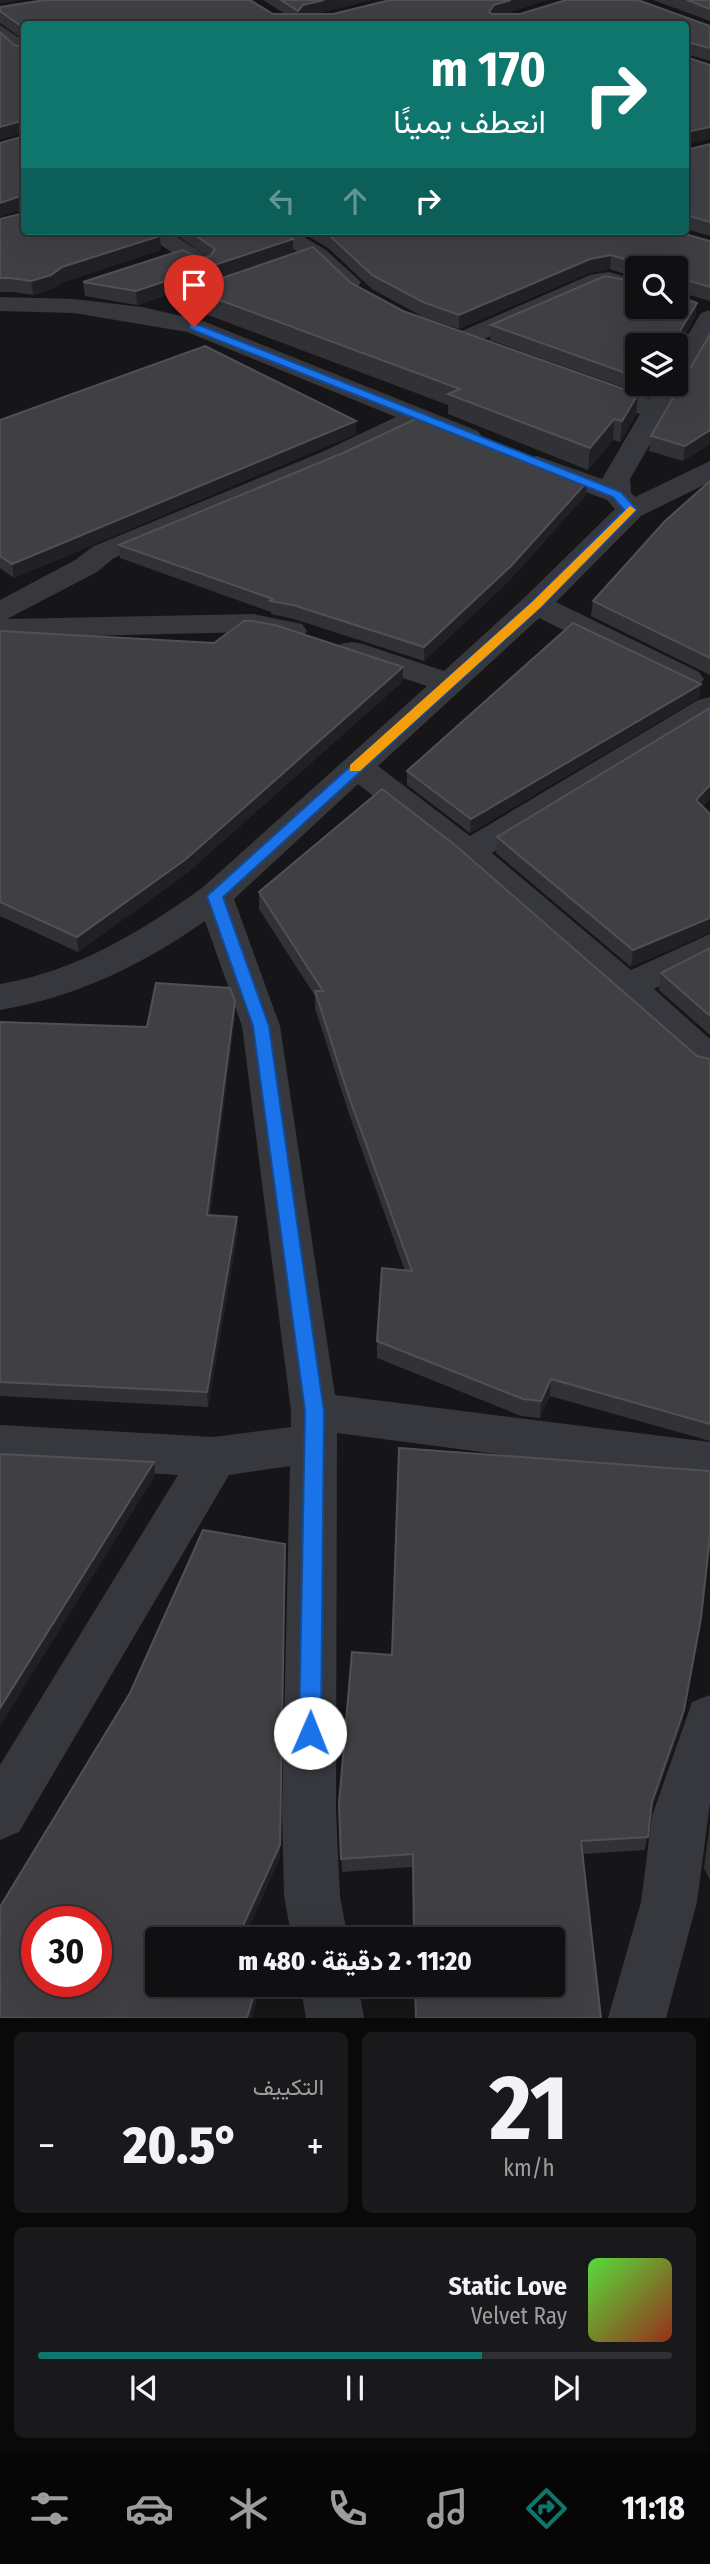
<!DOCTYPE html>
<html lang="ar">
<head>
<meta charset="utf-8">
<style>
  :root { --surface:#101012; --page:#19191b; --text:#f1f3f6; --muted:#9c9d9f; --line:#303032; --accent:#0f766e }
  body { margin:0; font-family:"Fira Sans Condensed",Vazirmatn,sans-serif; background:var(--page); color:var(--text); direction:rtl; height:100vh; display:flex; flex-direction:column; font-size:26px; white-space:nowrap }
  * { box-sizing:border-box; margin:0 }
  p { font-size:23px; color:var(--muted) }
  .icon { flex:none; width:38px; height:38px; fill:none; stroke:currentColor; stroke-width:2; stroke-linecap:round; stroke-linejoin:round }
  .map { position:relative; height:2018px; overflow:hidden; direction:ltr }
  .drawer { display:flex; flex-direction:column; gap:14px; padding:14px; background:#09090a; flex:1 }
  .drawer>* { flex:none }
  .hud { position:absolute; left:21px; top:21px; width:668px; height:214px; border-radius:7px; box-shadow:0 7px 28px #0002,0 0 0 2px var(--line); direction:rtl; background:#0f766e; color:#fff; overflow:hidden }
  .buttons { position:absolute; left:625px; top:256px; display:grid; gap:14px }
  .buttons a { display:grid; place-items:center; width:63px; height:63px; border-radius:7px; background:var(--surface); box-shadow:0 7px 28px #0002,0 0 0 2px var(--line); font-size:35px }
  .speed { position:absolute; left:21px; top:1906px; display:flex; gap:14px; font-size:35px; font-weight:700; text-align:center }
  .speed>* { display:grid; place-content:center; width:91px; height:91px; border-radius:50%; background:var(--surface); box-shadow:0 7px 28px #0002,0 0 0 2px var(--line); line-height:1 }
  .speed .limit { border:10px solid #d22; background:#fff; color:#111 }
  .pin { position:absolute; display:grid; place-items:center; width:60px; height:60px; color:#fff; margin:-72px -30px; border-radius:50% 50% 50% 0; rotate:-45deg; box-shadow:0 0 7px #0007 }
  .pin .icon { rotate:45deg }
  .me { position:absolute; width:77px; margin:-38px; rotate:1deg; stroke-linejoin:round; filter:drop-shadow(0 0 5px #0008) }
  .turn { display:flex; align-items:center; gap:24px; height:147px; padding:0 28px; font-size:32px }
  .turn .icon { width:91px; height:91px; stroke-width:2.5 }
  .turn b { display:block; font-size:49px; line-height:60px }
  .lanes { display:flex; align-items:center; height:66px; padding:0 28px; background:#0003; justify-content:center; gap:35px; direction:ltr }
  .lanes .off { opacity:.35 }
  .big { font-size:52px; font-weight:800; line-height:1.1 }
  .drawer .widget { flex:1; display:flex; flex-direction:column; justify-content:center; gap:10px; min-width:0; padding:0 24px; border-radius:10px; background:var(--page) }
  .drawer .dial { align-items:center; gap:0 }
  .dial b { font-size:91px; line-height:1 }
  .song { display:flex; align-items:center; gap:21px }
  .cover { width:84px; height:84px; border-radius:10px; background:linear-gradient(135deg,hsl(110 70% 55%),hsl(10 70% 35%)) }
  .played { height:7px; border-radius:4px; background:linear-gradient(90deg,var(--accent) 70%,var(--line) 70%) }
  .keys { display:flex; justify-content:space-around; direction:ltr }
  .heat { display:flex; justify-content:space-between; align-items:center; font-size:38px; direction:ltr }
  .drawer .tiles { flex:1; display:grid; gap:14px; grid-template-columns:1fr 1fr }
  .widget:last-child { grid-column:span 2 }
  .trip { position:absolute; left:145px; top:1927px; width:420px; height:70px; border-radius:7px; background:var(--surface); box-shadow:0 7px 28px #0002,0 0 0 2px var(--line); font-weight:800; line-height:70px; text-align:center; direction:rtl }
  .dock { display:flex; height:112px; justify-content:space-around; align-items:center; background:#060607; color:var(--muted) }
  .dock .icon { width:49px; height:49px }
  .dock .current { color:var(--accent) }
  .dock b { font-size:32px; color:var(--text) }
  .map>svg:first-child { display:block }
</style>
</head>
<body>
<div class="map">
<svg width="710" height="2018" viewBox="0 0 710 2018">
  <rect width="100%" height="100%" fill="#161618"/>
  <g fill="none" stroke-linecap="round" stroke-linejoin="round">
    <g fill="#37383d" fill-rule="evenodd">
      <path d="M0,25L24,41V57L17,55L0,41Z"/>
      <path d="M139,231H168L237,276L234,281H216Z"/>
      <path d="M265,231H294L326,250L361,282L358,287H340L310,260Z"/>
      <path d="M609,272L637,280V295L604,287L466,347H448L444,342L448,337L590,275Z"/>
      <path d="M0,297L74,299L142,307L203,321L478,431L482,437L478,443H458L419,427L342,464L114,558L97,572L7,619L253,614L302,624L307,631L302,638L291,640L253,632L0,638V600L75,560L94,546L322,452L396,417L187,332L74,313L0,311Z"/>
      <path d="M710,310V340L630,479L631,493L635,497L710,461V482L641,516L556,602L699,672L704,679L699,686L688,689L677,686L539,618L378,766L470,836L698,700L710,697V721L492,853L631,970L710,934V961L654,989L710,1039V1075L696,1071L456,860L358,784L234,899L280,1026L335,1395L710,1442V1482L337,1433L336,1812L340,1896L348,1939H292L284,1896L282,1812L290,1466L229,1475L19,1832L0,1840V1765L178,1475L0,1465V1425L214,1437L291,1427V1411L242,1026L205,921C142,965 77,997 0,1010V984C77,971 140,932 202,888L427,686L341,658L336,651L341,644L352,642L363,644L444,671L525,597L615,509L607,500L527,470L523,464L527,458L537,456L602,479L640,414L578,394L574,388L578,382L587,380L649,399L659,383H676V355L701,313Z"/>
      <path d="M710,1695V1803L697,1902L666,2018H608L641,1902L652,1816L692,1702Z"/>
      <path d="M300,1984H358L364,2018H306Z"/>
    </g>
  </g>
  <g fill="#323236">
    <path d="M263,0H371L315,14H333L390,0H547L503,14L710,26V61L686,54V24H24V40L0,23V7L285,14Z"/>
    <path d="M653,0H710V21Z"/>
    <path d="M710,144V236L686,229V150Z"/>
    <path d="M0,219L160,236L161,250L63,282L52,289L33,295L13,292H0Z"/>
    <path d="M171,231H280L293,253L137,305L85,296L83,282L206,256Z"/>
    <path d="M299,231H674L710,241V301L676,291V268H637V278L610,269L589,273L459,329L423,317L372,289L328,248Z"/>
    <path d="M351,283L403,311L636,415L620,442L613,440L588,470L448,414V405L192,309L190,289Z"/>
    <path d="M697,303L695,317L676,351L637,345V383H656L648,396L490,340L491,325Z"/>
    <path d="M710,334V444L683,461L649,451L651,436Z"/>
    <path d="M0,420L356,434L14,578L0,568Z"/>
    <path d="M710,481V675L591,616L593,601Z"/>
    <path d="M587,482L586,495L510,580L424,661L294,619L271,614V612L120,558L119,545Z"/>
    <path d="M0,631L403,667V681L187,873L78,952L0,916Z"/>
    <path d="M701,684L699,698L470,833L407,785V771Z"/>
    <path d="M703,807L631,967L496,853L497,837Z"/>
    <path d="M259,892L697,1056L710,1059V1441L550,1396L540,1418L521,1416L377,1358V1341L405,1271L349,1114L315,1008V996L259,909Z"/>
    <path d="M710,948V1035L659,990L661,973Z"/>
    <path d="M235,1015L210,1216L238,1231L208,1407L0,1396V1022L147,1027Z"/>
    <path d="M684,1710L682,1724L651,1811L645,1850L583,1854L601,2018H415V1984H553V1939H414L412,1867L342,1872L339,1817Z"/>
    <path d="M710,1823V1880L704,1868Z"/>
  </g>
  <g fill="#212124">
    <path d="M0,0H21L0,4Z"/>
    <path d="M324,0H371L303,17L299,24L298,11L303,5Z"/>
    <path d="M511,0H547L493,18L489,12L494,5Z"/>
    <path d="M24,120V133L0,140V127Z"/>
    <path d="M710,127V139L686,145V132Z"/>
    <path d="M24,195V209L0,217V203Z"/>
    <path d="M160,236L161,250L63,282L52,289L33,295L31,281L62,267Z"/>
    <path d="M293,239V253L137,305L136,291Z"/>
    <path d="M611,255L610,269L589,273L459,329V315L590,259Z"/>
    <path d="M697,303L695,317L676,351L675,339Z"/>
    <path d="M649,383H656L648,396Z"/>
    <path d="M638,394L636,415L620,442L622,421Z"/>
    <path d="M614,419L613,440L588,470L590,448Z"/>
    <path d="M356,421V434L14,578L12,564Z"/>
    <path d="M710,430V444L683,461L685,446Z"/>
    <path d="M587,482L586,495L510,580L424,661V647Z"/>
    <path d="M403,667V681L187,873L78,952L77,937Z"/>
    <path d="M701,684L699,698L470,833L471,819Z"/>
    <path d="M710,785V799L694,816L696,800Z"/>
    <path d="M710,918V933L631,967L633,950Z"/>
    <path d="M235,1001V1015L208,1230L207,1215Z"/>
    <path d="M237,1217L238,1231L208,1407L207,1392Z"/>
    <path d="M551,1379L550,1396L540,1418L541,1401Z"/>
    <path d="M154,1462L155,1476L0,1726V1708Z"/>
    <path d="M285,1544L280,1858L244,1939H237Z"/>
    <path d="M684,1710L682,1724L650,1815L652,1802Z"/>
    <path d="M257,1984H261L252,2018H247Z"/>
  </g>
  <g fill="#3f3f44" stroke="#4f5156" stroke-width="2" fill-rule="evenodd">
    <path d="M45,0H250L273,14H333L390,0H511L494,5L489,12L492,14H520L566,0H638L710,26V48L686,42V24H24V28L0,11V7Z"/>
    <path d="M281,0H324L303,5L298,11Z"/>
    <path d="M687,0H710V9Z"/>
    <path d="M0,32L14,45L24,47V44V129V120L0,127Z"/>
    <path d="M686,57L710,65V127L686,132Z"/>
    <path d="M24,136V209V195L0,203V143Z"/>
    <path d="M710,144V222L686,215V150Z"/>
    <path d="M24,213V231H153L160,236L62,267L51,275L31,281L11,278H0V219Z"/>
    <path d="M189,231H280L293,239L136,291L83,282L182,250L201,258L210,256L215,249Z"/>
    <path d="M322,231H674L710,241V287L676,277V282V268H640V264L611,255L590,259L459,315L423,302L372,275L328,234Z"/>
    <path d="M313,247L351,283L403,311L638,394L622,421L614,419L590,448L448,394L460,389L190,289Z"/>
    <path d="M605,276L637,282V306H676V295L697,303L675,339V345H637V377L491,325Z"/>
    <path d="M710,334V430L685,446L651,436Z"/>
    <path d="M205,346L356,421L12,564L0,556V420Z"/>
    <path d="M422,416L587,482L511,566L424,647L293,605L270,601L273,599L119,545L343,453Z"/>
    <path d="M710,481V658L593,601L665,521Z"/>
    <path d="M244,621H252L275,625L403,667L186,859L77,937L0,902V631L214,643Z"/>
    <path d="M573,623L701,684L471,819L407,771Z"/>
    <path d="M710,708V785L696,800L710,814V918L633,950L497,837Z"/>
    <path d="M382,789L455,845L697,1056L710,1059V1424L551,1379L541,1401L523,1399L377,1341L382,1268L412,1271L349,1097L315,991H323L259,892Z"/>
    <path d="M710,948V1016L661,973Z"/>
    <path d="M156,983L230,988L235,1001L207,1215L237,1217L207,1392L0,1382V1022L147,1027Z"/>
    <path d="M399,1448L710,1471V1536L701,1618L684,1710L652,1802L648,1837L581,1841L601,2018H416L415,1984H553V1939H414L413,1854L341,1859L339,1804L352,1652L392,1655Z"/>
    <path d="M0,1454L154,1462L0,1708Z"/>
    <path d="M203,1530L285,1544L280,1845L237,1939H158V1984H257L247,2018H0V1907L130,1693ZM37,1922H96V1981H37Z"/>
  </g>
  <path fill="#1a73e8" stroke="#114b97" stroke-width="2" d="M194,323L621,492L637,510L541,607L223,897L269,1026L324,1411L321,1733L318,1741L310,1743L302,1741L299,1733L305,1411L253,1026L207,896L532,602L624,510L613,497L190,329V324Z"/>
  <path fill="#f59e0b" d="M630,506L636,510L634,512L541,607L360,771H350V765L532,602Z"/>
</svg>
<div class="buttons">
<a><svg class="icon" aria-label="search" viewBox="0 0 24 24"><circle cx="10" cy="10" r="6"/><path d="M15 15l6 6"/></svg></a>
<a><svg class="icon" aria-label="layers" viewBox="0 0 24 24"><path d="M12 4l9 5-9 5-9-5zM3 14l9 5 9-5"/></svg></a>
</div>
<div class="speed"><div class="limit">30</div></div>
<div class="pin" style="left:194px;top:327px;background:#d93025"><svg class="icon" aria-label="arrive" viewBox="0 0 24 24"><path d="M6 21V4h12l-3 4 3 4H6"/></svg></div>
<svg class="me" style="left:310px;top:1733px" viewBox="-20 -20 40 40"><circle r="19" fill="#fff"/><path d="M0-13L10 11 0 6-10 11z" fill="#1a73e8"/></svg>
<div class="trip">11:20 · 2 دقيقة · 480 m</div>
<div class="hud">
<div class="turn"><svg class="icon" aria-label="right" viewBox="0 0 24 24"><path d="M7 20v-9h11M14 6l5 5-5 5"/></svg><div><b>170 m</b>انعطف يمينًا</div></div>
<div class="lanes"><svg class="icon off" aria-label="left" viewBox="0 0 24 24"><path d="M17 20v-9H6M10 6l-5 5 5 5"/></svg><svg class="icon off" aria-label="ahead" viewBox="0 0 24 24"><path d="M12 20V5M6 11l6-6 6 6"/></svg><svg class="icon" aria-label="right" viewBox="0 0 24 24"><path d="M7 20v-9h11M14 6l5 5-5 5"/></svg></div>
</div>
</div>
<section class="drawer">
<div class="tiles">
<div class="widget dial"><b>21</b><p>km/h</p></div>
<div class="widget"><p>التكييف</p>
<div class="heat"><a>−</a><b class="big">20.5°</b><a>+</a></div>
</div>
<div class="widget">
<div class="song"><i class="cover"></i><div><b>Static Love</b><p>Velvet Ray</p></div></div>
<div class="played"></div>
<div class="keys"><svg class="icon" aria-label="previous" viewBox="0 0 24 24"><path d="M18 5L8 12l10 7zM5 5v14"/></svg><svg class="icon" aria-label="pause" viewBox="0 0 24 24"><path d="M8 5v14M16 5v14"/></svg><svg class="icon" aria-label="next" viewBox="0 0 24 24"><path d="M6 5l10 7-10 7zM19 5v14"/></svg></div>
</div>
</div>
</section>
<nav class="dock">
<b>11:18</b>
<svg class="icon current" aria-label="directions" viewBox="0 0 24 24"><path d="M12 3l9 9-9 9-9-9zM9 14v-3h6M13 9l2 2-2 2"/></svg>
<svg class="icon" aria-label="music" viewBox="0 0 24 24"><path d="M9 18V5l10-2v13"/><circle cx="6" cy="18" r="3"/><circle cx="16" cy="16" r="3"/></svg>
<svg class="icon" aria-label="phone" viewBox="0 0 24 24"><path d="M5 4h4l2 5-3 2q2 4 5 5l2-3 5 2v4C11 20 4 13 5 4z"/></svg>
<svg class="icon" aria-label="climate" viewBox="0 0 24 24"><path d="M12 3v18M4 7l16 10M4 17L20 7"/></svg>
<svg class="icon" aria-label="car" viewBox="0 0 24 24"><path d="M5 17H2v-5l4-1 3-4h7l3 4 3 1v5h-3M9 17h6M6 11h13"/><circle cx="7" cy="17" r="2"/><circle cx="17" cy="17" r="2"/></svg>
<svg class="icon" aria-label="filters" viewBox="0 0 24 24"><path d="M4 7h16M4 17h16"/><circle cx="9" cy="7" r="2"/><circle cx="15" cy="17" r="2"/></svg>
</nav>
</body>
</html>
